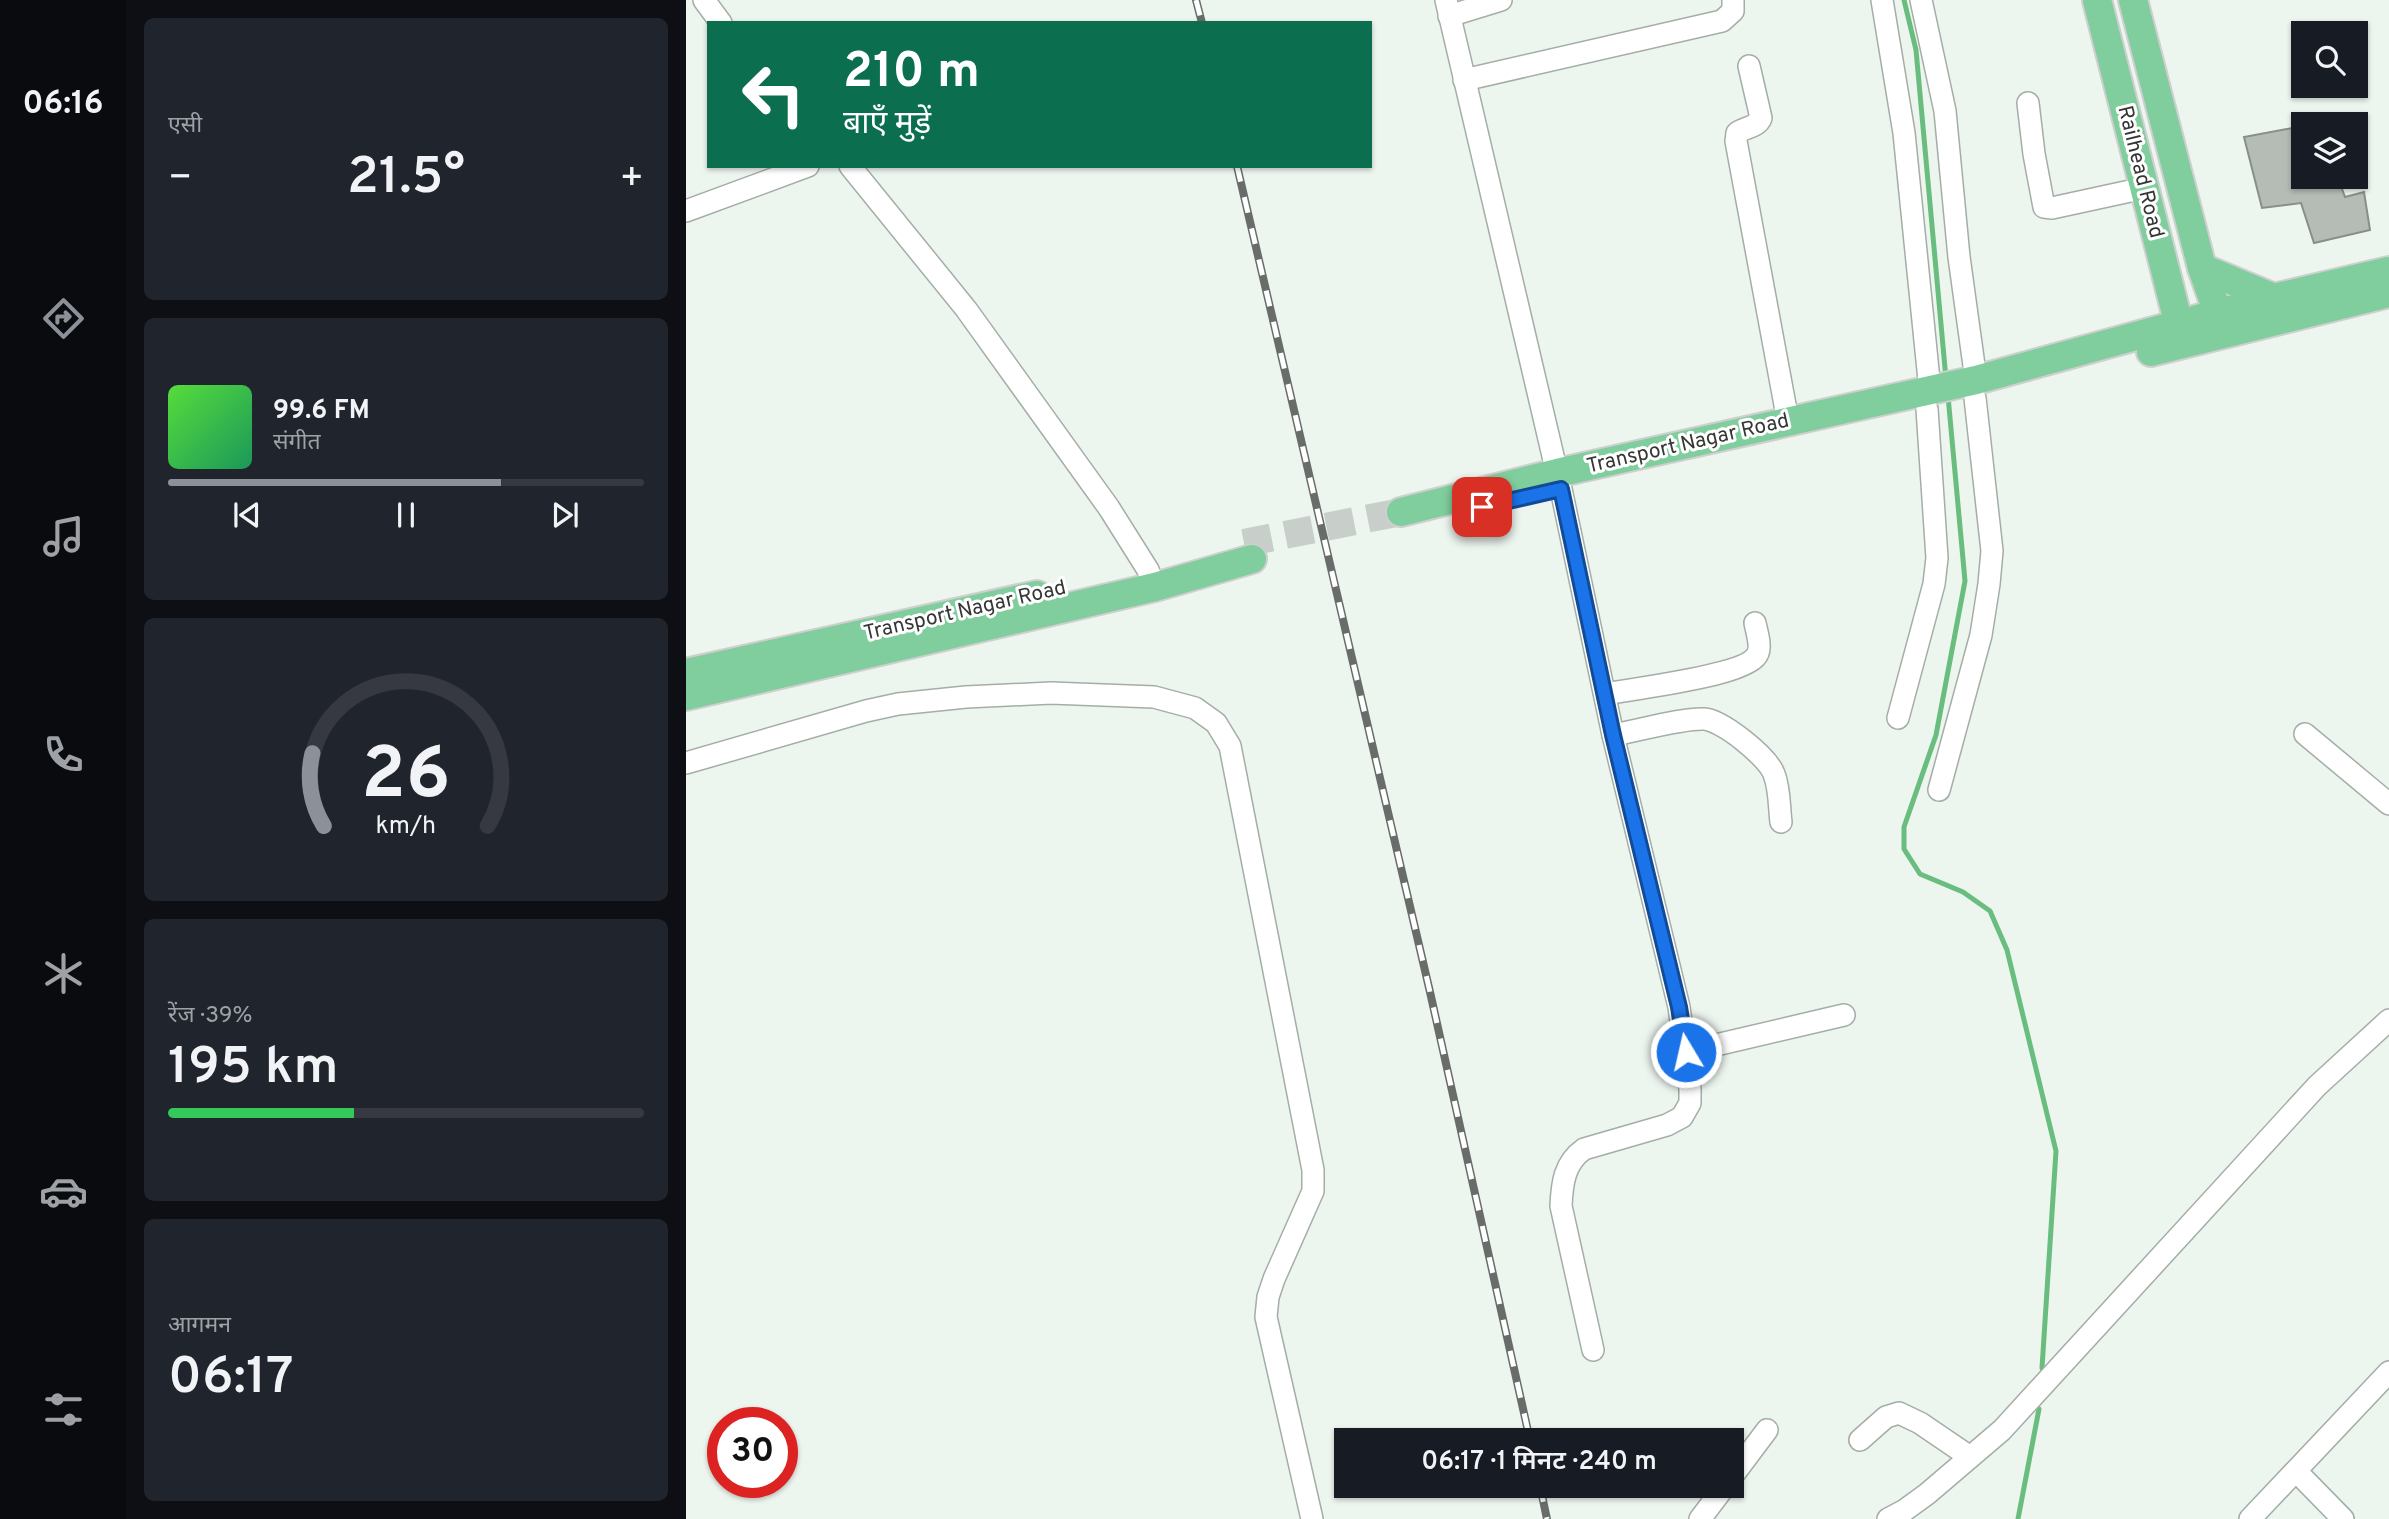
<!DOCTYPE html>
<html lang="hi">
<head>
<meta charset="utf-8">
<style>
  :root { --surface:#171b24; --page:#20242c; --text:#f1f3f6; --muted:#9ea1a6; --line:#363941; --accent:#8c9099 }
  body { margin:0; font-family:Overpass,"Noto Sans Devanagari",sans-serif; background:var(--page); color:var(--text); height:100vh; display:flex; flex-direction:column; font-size:26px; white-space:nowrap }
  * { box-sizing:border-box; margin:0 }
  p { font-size:23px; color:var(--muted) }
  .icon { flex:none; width:38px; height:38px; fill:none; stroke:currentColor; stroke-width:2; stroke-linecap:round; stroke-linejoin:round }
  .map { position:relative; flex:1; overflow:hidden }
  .details { display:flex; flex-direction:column; gap:18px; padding:18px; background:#0d0f14; width:560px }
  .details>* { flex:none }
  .guide { position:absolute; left:21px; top:21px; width:665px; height:147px; border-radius:0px; box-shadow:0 2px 5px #0004; background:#0b6e4f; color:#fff; overflow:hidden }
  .buttons { position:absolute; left:1605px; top:21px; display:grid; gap:14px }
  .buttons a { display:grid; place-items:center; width:77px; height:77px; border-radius:0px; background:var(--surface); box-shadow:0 2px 5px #0004; font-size:35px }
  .speed { position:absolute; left:21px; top:1407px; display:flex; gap:14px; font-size:35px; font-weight:700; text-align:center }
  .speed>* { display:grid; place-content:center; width:91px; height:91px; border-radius:50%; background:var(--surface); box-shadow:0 2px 5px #0004; line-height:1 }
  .speed .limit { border:10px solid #d22; background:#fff; color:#111 }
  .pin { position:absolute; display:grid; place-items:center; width:60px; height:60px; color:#fff; margin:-30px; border-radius:14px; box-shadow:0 4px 10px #0006 }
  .me { position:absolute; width:77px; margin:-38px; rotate:351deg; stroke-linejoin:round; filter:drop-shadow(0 0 5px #0008) }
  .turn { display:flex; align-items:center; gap:24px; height:147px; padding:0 21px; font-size:32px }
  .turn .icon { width:91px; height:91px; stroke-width:2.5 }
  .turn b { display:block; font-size:49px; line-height:60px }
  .big { font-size:52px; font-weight:600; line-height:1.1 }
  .details .widget { flex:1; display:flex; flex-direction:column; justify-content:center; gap:10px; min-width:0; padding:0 24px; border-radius:10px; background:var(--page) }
  .details .dial { align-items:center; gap:0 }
  .dial svg { height:182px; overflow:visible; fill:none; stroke:var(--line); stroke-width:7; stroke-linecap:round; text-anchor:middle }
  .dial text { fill:var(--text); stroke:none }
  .song { display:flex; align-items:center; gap:21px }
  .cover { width:84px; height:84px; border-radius:10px; background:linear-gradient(135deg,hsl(110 70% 55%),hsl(150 70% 35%)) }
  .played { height:7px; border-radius:4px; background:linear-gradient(90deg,var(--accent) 70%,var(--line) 70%) }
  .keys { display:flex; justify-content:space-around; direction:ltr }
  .heat { display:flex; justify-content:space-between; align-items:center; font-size:38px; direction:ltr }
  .charge { height:10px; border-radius:5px; background:linear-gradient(90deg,#34c759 39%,var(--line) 0) }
  .trip { position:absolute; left:648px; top:1428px; width:410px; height:70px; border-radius:0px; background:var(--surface); box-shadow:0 2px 5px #0004; font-weight:600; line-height:70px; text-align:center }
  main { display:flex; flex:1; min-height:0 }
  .dock { display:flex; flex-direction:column; width:126px; justify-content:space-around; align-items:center; background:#090b0e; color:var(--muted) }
  .dock .icon { width:49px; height:49px }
  .dock .selected { color:var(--accent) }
  .dock b { font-size:32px; color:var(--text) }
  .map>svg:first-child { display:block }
</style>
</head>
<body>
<main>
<nav class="dock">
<b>06:16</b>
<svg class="icon selected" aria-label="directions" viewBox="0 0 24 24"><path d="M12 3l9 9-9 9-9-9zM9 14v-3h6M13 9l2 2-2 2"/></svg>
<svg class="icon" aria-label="music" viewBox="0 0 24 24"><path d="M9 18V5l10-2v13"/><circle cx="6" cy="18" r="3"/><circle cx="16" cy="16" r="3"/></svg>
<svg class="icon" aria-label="phone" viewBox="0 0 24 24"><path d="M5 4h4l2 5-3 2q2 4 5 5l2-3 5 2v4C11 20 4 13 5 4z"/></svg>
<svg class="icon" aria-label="climate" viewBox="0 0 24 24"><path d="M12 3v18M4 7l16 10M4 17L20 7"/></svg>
<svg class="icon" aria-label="car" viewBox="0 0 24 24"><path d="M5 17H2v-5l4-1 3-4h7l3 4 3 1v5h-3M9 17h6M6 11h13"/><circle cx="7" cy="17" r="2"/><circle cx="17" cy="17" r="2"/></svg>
<svg class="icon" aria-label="filters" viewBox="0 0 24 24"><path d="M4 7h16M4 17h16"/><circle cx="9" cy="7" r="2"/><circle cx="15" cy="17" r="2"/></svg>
</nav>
<section class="details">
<div class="widget"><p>एसी</p>
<div class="heat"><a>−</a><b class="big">21.5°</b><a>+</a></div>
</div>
<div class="widget">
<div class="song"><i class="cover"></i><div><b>99.6 FM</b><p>संगीत</p></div></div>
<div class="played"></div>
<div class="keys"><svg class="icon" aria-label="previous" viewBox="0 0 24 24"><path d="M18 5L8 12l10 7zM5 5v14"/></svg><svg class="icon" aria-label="pause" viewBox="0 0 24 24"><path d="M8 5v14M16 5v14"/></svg><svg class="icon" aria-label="next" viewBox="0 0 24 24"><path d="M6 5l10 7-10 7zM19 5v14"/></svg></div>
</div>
<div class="widget dial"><svg viewBox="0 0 100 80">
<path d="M14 69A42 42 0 1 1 86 69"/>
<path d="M14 69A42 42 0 0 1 9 37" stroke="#8c9099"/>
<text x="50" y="56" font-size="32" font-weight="700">26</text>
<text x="50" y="72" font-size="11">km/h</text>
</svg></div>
<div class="widget"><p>रेंज · 39%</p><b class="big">195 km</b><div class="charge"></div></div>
<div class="widget"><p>आगमन</p><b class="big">06:17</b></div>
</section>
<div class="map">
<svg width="1703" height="1519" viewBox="0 0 1703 1519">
  <rect width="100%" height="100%" fill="#edf5ef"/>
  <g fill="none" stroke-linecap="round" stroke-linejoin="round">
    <g stroke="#69bd7f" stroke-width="5">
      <path d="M1218,0L1230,50L1260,379"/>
      <path d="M1262,396L1279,581L1250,735L1218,827V849L1234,874L1277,892L1304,911L1321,950L1370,1151L1356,1368"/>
      <path d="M1332,1519L1353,1409"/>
    </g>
  </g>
  <path fill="#b4bcb5" stroke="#888f89" stroke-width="2" d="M1617,126V177H1638L1639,180L1652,178L1659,197L1678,192L1684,230L1628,243L1615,203L1576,208L1558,137Z"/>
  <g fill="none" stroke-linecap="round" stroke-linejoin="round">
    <path stroke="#c8cfca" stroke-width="28" stroke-dasharray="28 14" stroke-linecap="butt" d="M558,543L715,512"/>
    <g stroke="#a5ada7" stroke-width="24">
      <g id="minor">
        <path d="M18,0L35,23"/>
        <path d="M760,0L871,473"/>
        <path d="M1196,0L1218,133L1244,390"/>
        <path d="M1235,0L1259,111L1273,257L1290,380"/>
        <path d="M763,16L815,0"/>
        <path d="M1063,66L1075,118C1071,128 1058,127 1051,133L1050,141L1102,421"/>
        <path d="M778,80L1036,21L1047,11V0"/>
        <path d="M1342,103L1348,154L1358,207L1366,208L1458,188"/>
        <path d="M164,166L280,309L423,508L462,570L469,587"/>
        <path d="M0,211L122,166"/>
        <path d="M875,489L927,735L993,1007L1004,1089V1103L996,1117L981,1125L898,1149C878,1163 876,1184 875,1206L907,1350"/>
        <path d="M919,694C945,689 1059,676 1071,655C1076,647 1071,633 1069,623"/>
        <path d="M1212,718L1248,584L1251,558L1241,409"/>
        <path d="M1619,734L1703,804"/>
        <path d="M927,735C951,731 996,718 1018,719C1036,720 1082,757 1088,774C1094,789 1093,807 1095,822"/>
        <path d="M0,763L180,711L212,704L280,697L365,693L468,697L509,708L530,723L544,746L627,1170V1191L588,1279L582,1297L580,1317L626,1519"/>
        <path d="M1253,790L1295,635L1303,584L1306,551L1289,398"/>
        <path d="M1000,1052L1158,1015"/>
        <path d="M1174,1440L1200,1417L1213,1413L1234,1423L1284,1457"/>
        <path d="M1610,1471L1657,1519"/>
        <path d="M1045,1478L1081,1430"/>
        <path d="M1014,1519L1039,1486"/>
        <path d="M1202,1519L1219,1510L1241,1494L1316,1430L1631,1086L1703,1020"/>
        <path d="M1564,1519L1703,1372"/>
      </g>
    </g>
    <g stroke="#cecfce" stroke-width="32">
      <g id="major">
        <path d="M1411,0L1497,341"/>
        <path d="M1447,0L1516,268L1538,331"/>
        <path d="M1516,268L1588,298"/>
        <path d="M1465,352L1703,293"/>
        <path d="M715,512L871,473L1290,380L1588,298L1703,271"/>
        <path d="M0,673L351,595"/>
        <path d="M0,696L469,587L566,559"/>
      </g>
    </g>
    <use href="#minor" stroke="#fff" stroke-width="21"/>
    <use href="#major" stroke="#80ce9d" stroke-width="28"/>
    <g stroke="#696d69" stroke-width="8">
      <g id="rail">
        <path d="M510,0L516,23"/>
        <path d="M551,166L744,992L844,1440"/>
        <path d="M854,1486L861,1519"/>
      </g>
    </g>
    <use href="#rail" stroke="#fff" stroke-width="5" stroke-dasharray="16" stroke-linecap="butt"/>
  </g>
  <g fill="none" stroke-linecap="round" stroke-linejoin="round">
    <g stroke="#114b97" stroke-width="18">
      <path id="route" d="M796,507L875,489L927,735L993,1007L1000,1052"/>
    </g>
    <use href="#route" stroke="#1a73e8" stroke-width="12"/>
  </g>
  <g text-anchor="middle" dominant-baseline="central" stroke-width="6" stroke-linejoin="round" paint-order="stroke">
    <g font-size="21" fill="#343734" stroke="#fff">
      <text transform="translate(1454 172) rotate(76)">Railhead Road</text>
      <text transform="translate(1002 444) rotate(-13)">Transport Nagar Road</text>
      <text transform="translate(279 611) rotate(-13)">Transport Nagar Road</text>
    </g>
  </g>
</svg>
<div class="buttons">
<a><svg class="icon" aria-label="search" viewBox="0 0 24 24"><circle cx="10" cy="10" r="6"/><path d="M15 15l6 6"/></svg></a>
<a><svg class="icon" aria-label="layers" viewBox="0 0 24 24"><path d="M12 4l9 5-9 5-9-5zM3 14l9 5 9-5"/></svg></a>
</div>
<div class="speed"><div class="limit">30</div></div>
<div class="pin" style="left:796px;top:507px;background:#d93025"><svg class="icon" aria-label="arrive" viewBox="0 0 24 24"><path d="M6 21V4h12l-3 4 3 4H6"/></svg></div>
<svg class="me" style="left:1000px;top:1052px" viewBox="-20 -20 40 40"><circle r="17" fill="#1a73e8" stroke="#fff" stroke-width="3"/><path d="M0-11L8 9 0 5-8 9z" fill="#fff"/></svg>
<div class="trip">06:17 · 1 मिनट · 240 m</div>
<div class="guide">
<div class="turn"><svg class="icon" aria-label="left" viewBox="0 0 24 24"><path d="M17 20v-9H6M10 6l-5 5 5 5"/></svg><div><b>210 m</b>बाएँ मुड़ें</div></div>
</div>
</div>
</main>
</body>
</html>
